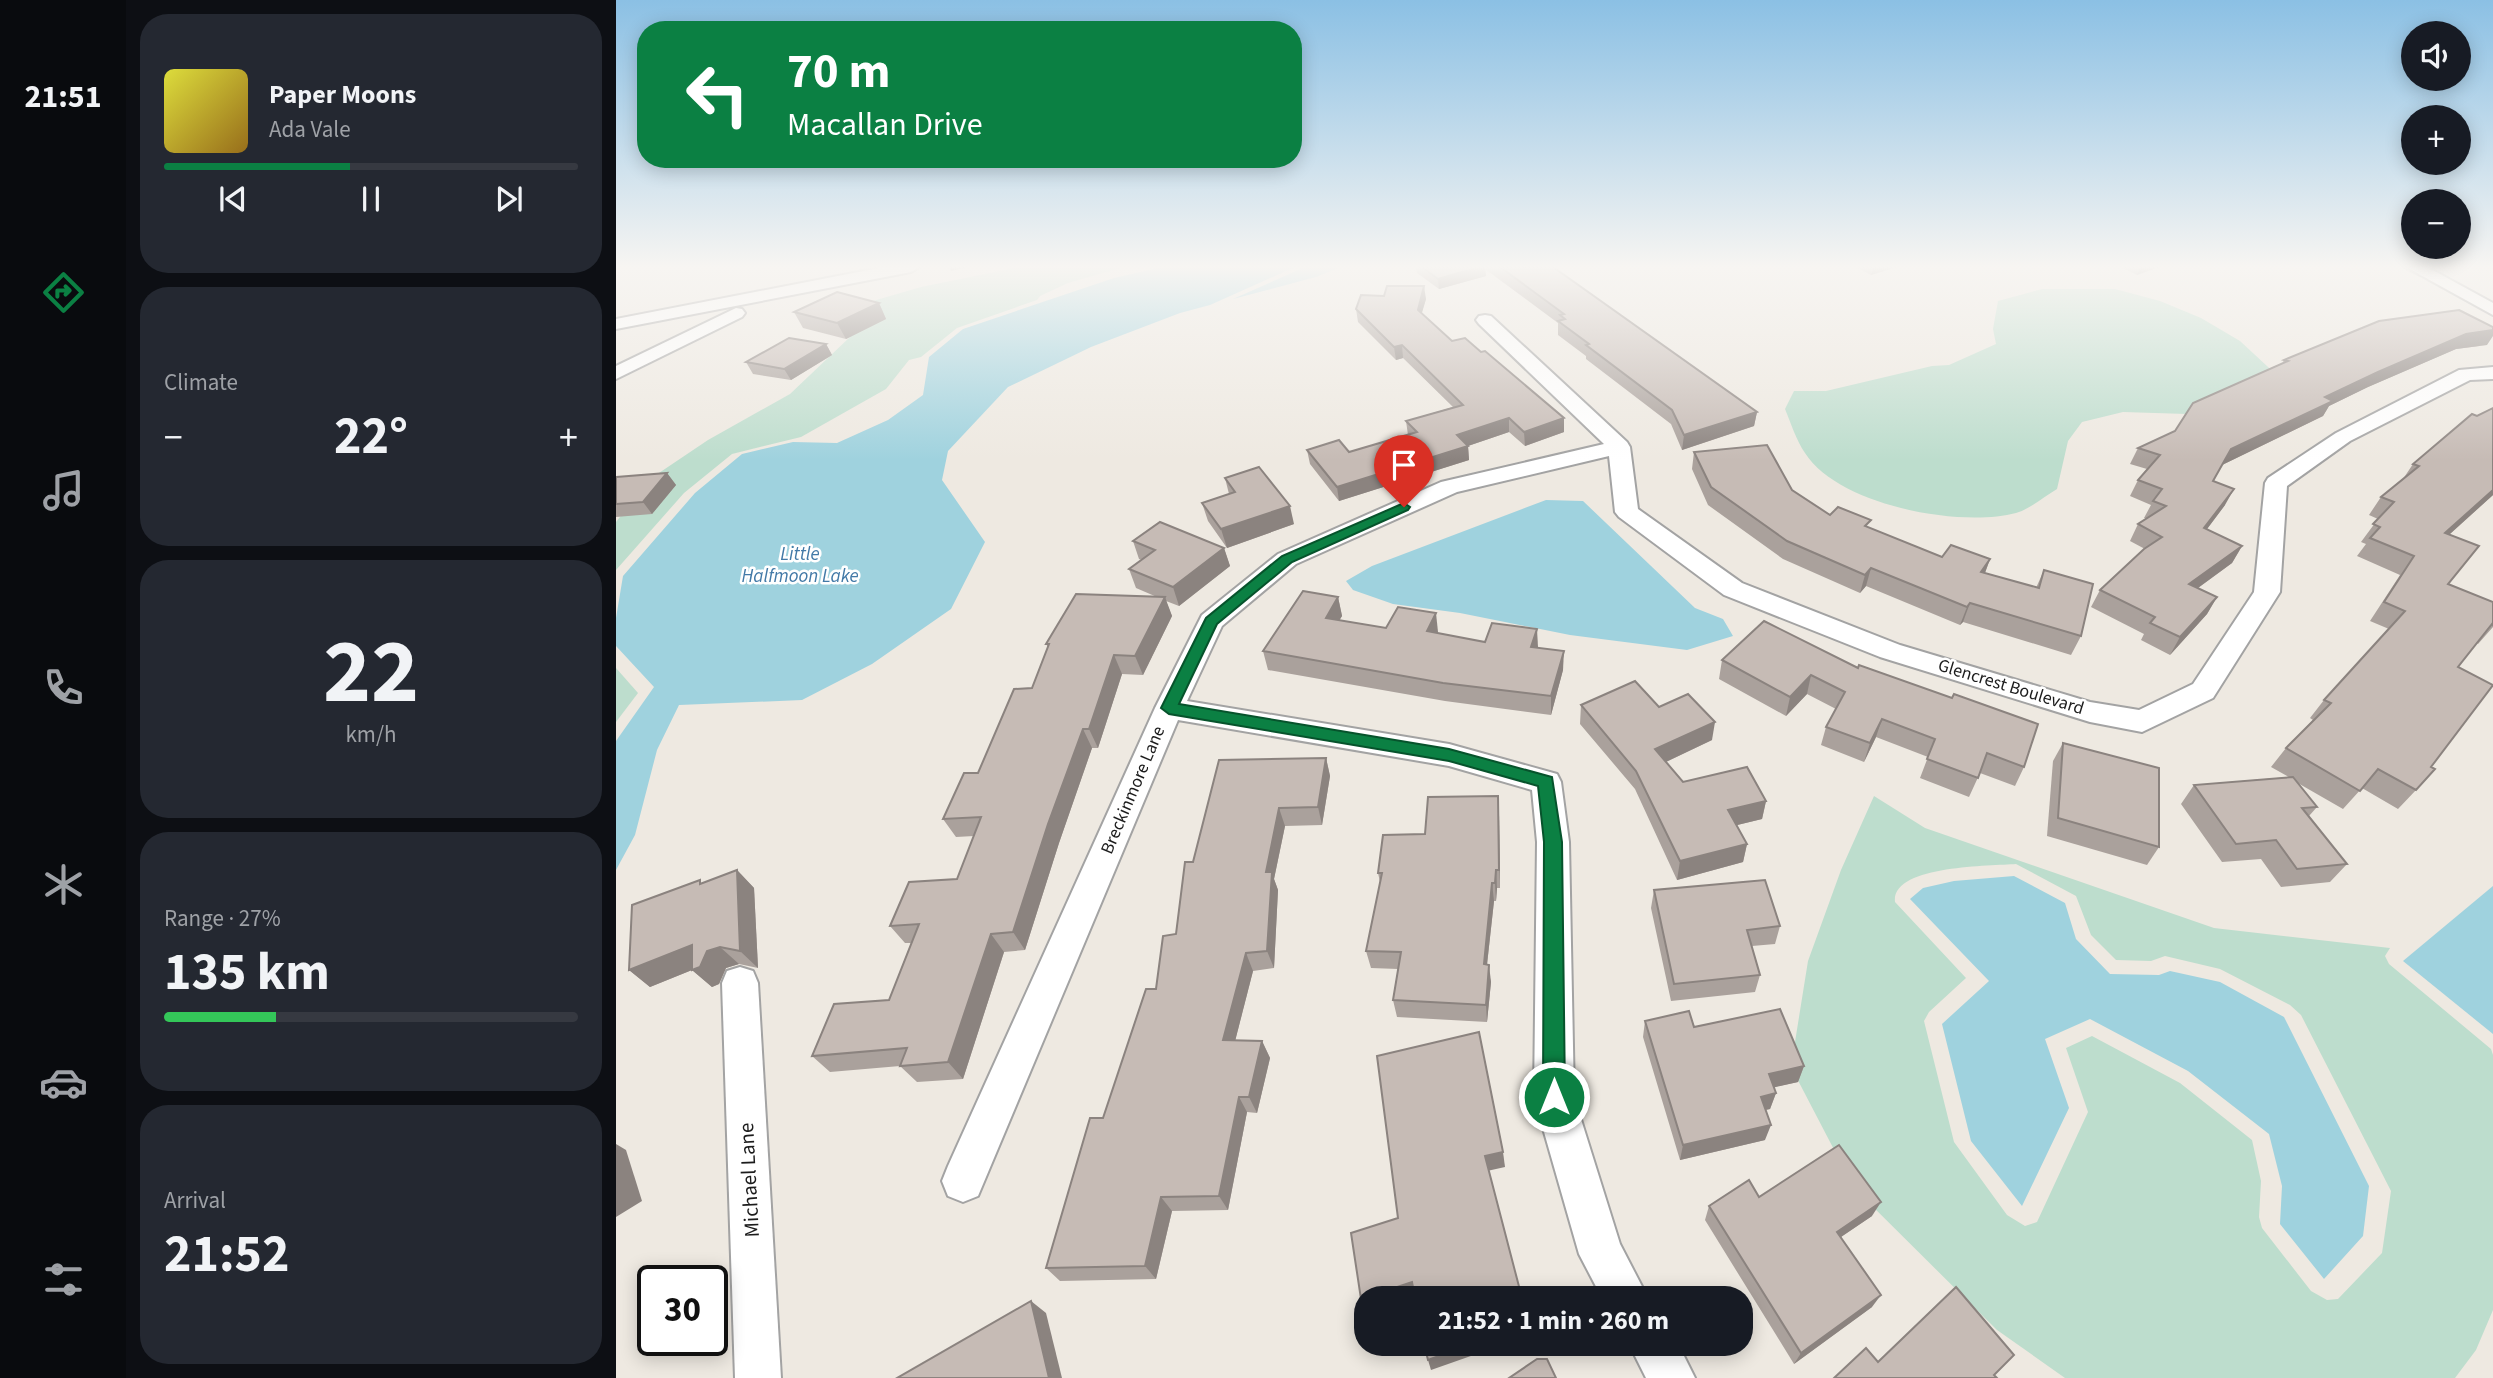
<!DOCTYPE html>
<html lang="en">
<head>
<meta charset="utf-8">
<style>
  :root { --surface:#171b24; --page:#242831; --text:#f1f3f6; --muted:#9ea1a6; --line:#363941; --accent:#0b8043 }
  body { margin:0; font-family:"Source Sans 3",sans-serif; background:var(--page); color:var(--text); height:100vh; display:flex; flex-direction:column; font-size:26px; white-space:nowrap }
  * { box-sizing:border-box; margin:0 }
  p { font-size:23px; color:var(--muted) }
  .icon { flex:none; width:38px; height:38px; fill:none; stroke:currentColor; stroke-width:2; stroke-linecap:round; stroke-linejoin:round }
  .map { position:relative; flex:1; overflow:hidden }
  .sheet { display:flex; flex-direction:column; gap:14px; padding:14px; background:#0d0f14; width:490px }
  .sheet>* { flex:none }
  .banner { position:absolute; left:21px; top:21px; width:665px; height:147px; border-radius:28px; box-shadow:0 4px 18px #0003; background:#0b8043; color:#fff; overflow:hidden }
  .tools { position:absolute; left:1785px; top:21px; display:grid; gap:14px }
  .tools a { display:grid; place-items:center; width:70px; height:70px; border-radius:50%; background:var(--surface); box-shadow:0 4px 18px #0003; font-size:35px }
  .speed { position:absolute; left:21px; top:1265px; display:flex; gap:14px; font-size:35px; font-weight:700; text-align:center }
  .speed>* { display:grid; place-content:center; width:91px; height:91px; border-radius:50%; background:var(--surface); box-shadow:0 4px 18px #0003; line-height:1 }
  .speed .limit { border:4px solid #111; border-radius:10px; background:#fff; color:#111 }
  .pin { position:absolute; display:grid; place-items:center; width:60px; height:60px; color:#fff; margin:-72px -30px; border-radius:50% 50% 50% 0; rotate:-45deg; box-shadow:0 0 7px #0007 }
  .pin .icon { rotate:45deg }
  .me { position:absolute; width:77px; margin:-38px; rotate:0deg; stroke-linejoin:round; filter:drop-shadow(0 0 5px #0008) }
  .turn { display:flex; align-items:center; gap:24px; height:147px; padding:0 35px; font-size:32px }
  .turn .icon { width:91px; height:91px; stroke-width:2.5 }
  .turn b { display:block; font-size:49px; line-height:60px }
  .big { font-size:52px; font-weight:700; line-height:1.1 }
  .sheet .widget { flex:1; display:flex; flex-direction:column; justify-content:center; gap:10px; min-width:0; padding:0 24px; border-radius:28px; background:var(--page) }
  .sheet .dial { align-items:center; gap:0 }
  .dial b { font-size:91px; line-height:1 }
  .song { display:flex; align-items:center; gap:21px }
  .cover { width:84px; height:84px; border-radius:10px; background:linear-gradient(135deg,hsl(60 70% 55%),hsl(40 70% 35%)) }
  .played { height:7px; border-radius:4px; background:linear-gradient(90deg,var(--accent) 45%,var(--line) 45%) }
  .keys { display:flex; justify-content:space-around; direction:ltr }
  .heat { display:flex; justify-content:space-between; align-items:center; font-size:38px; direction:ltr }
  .charge { height:10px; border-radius:5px; background:linear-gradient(90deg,#34c759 27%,var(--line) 0) }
  .trip { position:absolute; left:738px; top:1286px; width:399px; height:70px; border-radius:28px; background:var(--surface); box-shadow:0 4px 18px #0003; font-weight:700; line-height:70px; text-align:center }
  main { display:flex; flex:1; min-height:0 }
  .dock { display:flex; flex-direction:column; width:126px; justify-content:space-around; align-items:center; background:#090b0e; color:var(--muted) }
  .dock .icon { width:49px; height:49px }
  .dock .active { color:var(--accent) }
  .dock b { font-size:32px; color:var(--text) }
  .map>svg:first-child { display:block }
</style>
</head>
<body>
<main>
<nav class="dock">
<b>21:51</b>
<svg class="icon active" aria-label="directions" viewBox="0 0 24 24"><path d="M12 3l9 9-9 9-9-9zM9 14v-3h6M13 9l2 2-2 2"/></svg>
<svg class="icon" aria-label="music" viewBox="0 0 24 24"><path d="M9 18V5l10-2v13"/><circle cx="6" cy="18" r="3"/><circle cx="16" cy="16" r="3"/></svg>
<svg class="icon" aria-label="phone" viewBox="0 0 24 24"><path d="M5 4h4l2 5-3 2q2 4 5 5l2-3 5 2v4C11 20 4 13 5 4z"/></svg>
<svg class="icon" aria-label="climate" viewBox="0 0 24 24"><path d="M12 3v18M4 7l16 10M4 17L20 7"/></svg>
<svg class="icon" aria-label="car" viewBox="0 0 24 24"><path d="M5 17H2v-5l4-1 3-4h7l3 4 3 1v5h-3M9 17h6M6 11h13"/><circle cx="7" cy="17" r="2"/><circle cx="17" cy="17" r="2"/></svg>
<svg class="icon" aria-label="filters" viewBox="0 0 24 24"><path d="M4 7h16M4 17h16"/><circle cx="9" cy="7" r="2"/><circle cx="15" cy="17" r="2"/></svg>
</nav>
<section class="sheet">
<div class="widget">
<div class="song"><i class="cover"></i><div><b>Paper Moons</b><p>Ada Vale</p></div></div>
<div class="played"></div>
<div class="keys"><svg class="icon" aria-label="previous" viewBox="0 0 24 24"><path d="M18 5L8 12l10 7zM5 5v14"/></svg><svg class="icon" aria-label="pause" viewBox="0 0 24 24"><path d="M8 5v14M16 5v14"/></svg><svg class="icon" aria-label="next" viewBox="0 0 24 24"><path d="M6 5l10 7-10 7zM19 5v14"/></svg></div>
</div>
<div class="widget"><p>Climate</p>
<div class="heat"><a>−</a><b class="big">22°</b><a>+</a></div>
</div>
<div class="widget dial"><b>22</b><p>km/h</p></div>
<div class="widget"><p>Range · 27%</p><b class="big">135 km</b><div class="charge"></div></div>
<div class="widget"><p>Arrival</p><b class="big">21:52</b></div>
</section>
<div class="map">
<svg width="1877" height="1378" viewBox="0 0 1877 1378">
  <rect width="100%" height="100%" fill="#eee9e1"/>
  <g fill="#bdddcd" fill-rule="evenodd">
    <path d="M403,267H508L452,283L424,296L421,300L341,328L305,357L293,360L270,389L185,437L116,454L68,493L0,570V522L34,479L92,440L174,394L234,337L250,303L305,287Z"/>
    <path d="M1426,289H1499L1544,301L1585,318L1624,341L1665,379L1571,414L1507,412L1466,422L1452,441L1441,489C1429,496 1414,509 1400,513C1343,528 1222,505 1189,453C1180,440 1175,423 1169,409L1178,391H1210L1316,366L1333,365L1380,344L1377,329L1382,301Z"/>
    <path d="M0,668L22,693L0,722Z"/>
    <path d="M1258,796L1309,828L1598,928L1774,948L1769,956L1773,964L1875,1049L1877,1055V1310L1860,1350L1839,1378H1449L1381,1330L1238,1188L1175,1067L1192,961L1225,870ZM1400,864L1460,896L1475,935L1500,960L1535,961L1549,956L1604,969L1674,1005L1685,1015L1775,1191L1766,1253L1722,1299L1711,1300L1695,1291L1646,1228L1643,1217L1645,1181L1636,1140L1564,1083L1476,1036L1450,1048L1472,1112L1421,1222L1409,1226L1391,1215L1338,1142L1308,1021L1313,1012L1350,978L1279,902C1275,865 1375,866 1400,864Z"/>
  </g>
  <g fill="#9fd2de">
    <path d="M547,267H679L594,305L564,313L475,347L392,387L332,451L326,480L369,542L335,609L256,664L186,700L63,705L41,750L19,835L0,870V741L38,687L0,646V618L7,576L79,493L126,454L177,442L221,443L272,420L307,395L313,357L347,329L498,278Z"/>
    <path d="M689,267H725L700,277L617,299Z"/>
    <path d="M930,500L967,501L1079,608L1107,619L1117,636L1071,650L954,635L844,613L777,604L737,590L730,581L756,566Z"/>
    <path d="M1398,876L1449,903L1460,939L1494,974L1543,975L1554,971L1604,982L1668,1017L1753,1186L1747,1236L1708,1279L1664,1224L1666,1186L1653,1134L1572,1071L1474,1019L1429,1039L1453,1108L1406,1206L1355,1141L1326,1024L1373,981L1294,899L1307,888L1338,881Z"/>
    <path d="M1877,886V1034L1787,961Z"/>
  </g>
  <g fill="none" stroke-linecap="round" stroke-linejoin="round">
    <g stroke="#a3a3a3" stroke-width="4">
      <g id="minor">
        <path d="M268,267H303L295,272L0,329V319Z"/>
        <path d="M1790,267H1811L1877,303V315Z"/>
        <path d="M120,308L126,309L129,313L126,317L0,379V366Z"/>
        <path d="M869,315L875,316L1011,442L1014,447L1022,509L1126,583L1284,645L1474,702L1523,710L1577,684L1638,592L1649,483L1652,478L1720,433L1843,370L1877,367V379L1854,380L1734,441L1671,486L1664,592L1597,698L1526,732L1474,722L1264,657L1108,595L1003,517L999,512L993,456L841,492L680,564L606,626L571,701L833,744L941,774L945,782L953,842L958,1097L1004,1244L1032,1298H986L963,1254L918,1097L921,842L916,790L833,766L562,720L362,1196L347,1202L332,1196L326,1181L332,1166L539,708L586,615L662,554L825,482L988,444L863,324L860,320L863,316Z"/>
        <path d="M124,967L137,971L142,983L165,1378H119L106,983L111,971Z"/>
        <path d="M1013,1344H1062L1079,1378H1030Z"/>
      </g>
    </g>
    <use href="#minor" fill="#fff" fill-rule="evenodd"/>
  </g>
  <g fill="#aaa19c">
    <path d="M800,267H937L1141,412L1138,426L1066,450L1055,424L970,359V356L942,335V323L869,269L870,276L823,289L801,273Z"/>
    <path d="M1240,267H1281L1255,275Z"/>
    <path d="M1505,267H1543L1521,275Z"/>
    <path d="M768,296L810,299L805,314L836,341L865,352L948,418V432L909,446L893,432L852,446L853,460L723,501L694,464L691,450L733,452L792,435L790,421L837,407L787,358L780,360L742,322L740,309Z"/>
    <path d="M263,303L270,319L230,339L187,328L178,312Z"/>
    <path d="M210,344L216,355L175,380L137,374L130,362Z"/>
    <path d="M1871,345L1840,349L1752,387L1713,406L1707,416L1606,465L1597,481L1609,505L1591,529L1626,546L1616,563L1582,588L1601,597L1591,614L1554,655L1525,640L1528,634L1475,607L1484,590L1529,549L1514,541L1522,524L1531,518H1528L1535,505L1514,496L1522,480L1531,469L1514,464L1522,448L1559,431L1666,364L1668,360Z"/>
    <path d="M1877,408V495L1834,534L1832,584L1877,602V627L1862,644L1861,643L1842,667L1815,767L1800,790L1782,809L1746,788L1727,809L1680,782L1701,807L1693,816L1731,864L1714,882L1665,887L1645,859L1606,862L1565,804L1578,785L1673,777L1655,767L1670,748L1697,720L1694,718L1708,700L1773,629L1754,621L1784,575L1741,556L1750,544L1745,542L1762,519L1753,515L1765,497L1787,479L1797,464L1861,416Z"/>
    <path d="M1078,452L1176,490L1214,515L1253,528L1326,557L1374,559L1369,573L1420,588L1428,570L1465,636L1455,655L1347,622L1344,625L1250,586L1244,593L1167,559L1092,505L1076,469Z"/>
    <path d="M51,473L60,485L36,514L0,517V477Z"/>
    <path d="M609,478L678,524L611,548L592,521L586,503L613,494Z"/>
    <path d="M517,541L608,548L614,566L563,606L550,601L556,616L527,675L506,674L482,748H476L443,843L409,950L388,952L347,1079L301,1082L284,1066L214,1072L196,1056L273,1000L295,943H289L274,926L341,879L358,836L340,837L327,819L362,773L416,688L432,647L430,644L541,597L520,588L513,569L526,560L523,559Z"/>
    <path d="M722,597L726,616L723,620L770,628L822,632V633L869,642L921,648L947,670L935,715L829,701L652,670L647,651Z"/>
    <path d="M1148,621L1408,767L1399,786L1364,773L1353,797L1304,778L1312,757L1260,737L1248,762L1205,745L1210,727L1220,709L1191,694L1170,716L1103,679L1106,660Z"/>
    <path d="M965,705L1043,707L1096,740L1050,762L1067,782L1150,801L1146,819L1121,825L1131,844L1127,862L1061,880L1019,789L964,724Z"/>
    <path d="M1447,743L1543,847L1531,865L1431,836L1437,761Z"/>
    <path d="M710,758L714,776L706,825L669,826L658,879L662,890L658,968L637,971L619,1041H646L654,1058L641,1113L631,1112L612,1210L556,1211L540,1279L444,1281L430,1268L487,1118L540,989L560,934L577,862Z"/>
    <path d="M883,814L884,888H881L880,901H878L871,965L875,982L871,1022L781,1017L777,1000L782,969L755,968L750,951L764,882L762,873L809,834Z"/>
    <path d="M121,870L138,888L142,968L123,964L110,968L103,984L96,987L76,970L34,987L13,970L87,883Z"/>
    <path d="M1038,890L1164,926L1159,944L1136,946L1144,975L1139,992L1055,1001L1035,908Z"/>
    <path d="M1029,1021L1078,1027L1188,1066L1182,1082L1158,1087L1160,1093L1154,1109L1149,1110V1140L1064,1160L1027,1037Z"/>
    <path d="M1143,1197L1256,1216L1225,1237L1256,1307L1178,1364L1089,1220L1093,1206Z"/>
  </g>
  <g fill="#8b837f">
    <path d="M334,267H353L335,271Z"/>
    <path d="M863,267H869L870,276L823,289L822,279Z"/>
    <path d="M1257,267H1281L1255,275Z"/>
    <path d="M1524,267H1543L1521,275Z"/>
    <path d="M808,286L810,299L803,323L802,310Z"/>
    <path d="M263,303L270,319L230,339L221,323Z"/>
    <path d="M1877,330V336L1871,345L1840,349L1752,387L1713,406L1707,416L1606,465L1615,449L1709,397L1762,372L1850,334Z"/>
    <path d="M210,344L216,355L175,380L168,369Z"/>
    <path d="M786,345L787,358L780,360L778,347Z"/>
    <path d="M1141,412L1138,426L1066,450L1068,435Z"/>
    <path d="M893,418V432L843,449L841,435Z"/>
    <path d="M948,418V432L909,446L908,432Z"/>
    <path d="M852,446L853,460L723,501L721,487Z"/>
    <path d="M51,473L60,485L36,514L27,502Z"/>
    <path d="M1618,489L1609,505L1579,545L1588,528Z"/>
    <path d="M1877,490V495L1815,551L1829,533Z"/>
    <path d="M674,506L678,524L611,548L605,529Z"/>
    <path d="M1626,546L1616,563L1564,601L1573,584Z"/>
    <path d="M608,548L614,566L563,606L557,587Z"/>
    <path d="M1374,559L1367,578L1365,572Z"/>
    <path d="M1255,568L1250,586L1244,593L1249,575Z"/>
    <path d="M549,597L556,616L527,675L519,656Z"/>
    <path d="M722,597L726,616L714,636L710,618Z"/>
    <path d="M1601,597L1591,614L1554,655L1564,637Z"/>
    <path d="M1354,603L1347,622L1344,625L1351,607Z"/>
    <path d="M820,613L822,632L813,650L811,631Z"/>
    <path d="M921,629L922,647H915Z"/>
    <path d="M948,651L947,670L935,715V696Z"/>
    <path d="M498,655L506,674L482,748L473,729Z"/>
    <path d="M1195,675L1191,694L1170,716L1174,697Z"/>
    <path d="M1266,719L1260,737L1248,762L1254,743Z"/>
    <path d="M1099,722L1096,740L1037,768L1039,749Z"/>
    <path d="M467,729L476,748L443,843L409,950L397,932L432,824Z"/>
    <path d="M710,758L714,776L706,825L702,807Z"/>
    <path d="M882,796L883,814L884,888L883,870Z"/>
    <path d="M1150,801L1146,819L1109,828L1112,810Z"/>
    <path d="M663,808L669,826L658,879L662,890L658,968L651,951L650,872Z"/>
    <path d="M1131,844L1127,862L1061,880L1064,861Z"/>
    <path d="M121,870L138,888L142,968L124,951Z"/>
    <path d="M880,870L881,888L880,901L879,883Z"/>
    <path d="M876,883L878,901L869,982L868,964Z"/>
    <path d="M375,934L388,952L347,1079L332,1062Z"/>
    <path d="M76,945L91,951L104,947L123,964L110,968L103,984L96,987L76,970L34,987L13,970Z"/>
    <path d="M630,953L637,971L615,1057L607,1040Z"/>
    <path d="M873,965L875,982L871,1022L870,1005Z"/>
    <path d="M646,1041L654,1058L641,1113L633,1097Z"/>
    <path d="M1188,1066L1182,1082L1147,1090L1153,1074Z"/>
    <path d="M1160,1093L1154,1109L1139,1112L1145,1097Z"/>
    <path d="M623,1097L631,1112L612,1210L603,1196Z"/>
    <path d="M1155,1125L1149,1140L1064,1160L1067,1145Z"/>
    <path d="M0,1144L10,1150L26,1201L0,1217Z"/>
    <path d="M887,1152L889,1167L871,1171L869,1156Z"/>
    <path d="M545,1197L556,1211L540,1279L529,1266Z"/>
    <path d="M1265,1202L1256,1216L1213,1245L1221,1232Z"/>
    <path d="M796,1282L800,1294L788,1298H751V1311L745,1299Z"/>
    <path d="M1265,1295L1256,1307L1178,1364L1185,1353Z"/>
    <path d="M415,1301L430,1313L446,1378H433Z"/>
    <path d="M856,1344H889L815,1370L812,1360Z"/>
  </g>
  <g fill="#c6bbb5" stroke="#8b837f" stroke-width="2">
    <path d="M806,267H863L822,279Z"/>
    <path d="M884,267H937L1141,412L1068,435L1056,410L970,345L973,344L942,321L949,319L944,315L948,314Z"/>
    <path d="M771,286H808L802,310L836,341L849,338L865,352L869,351L948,418L908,432L893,418L841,435L852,446L721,487L691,450L723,440L733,452L801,432L790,421L847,405L786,345L778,347L740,309L745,295L768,296Z"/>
    <path d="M221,292L263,303L221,323L178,312Z"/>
    <path d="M1843,310L1877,327V330L1850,334L1762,372L1709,397L1717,401L1615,449L1597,481L1618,489L1588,528L1626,546L1573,584L1601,597L1564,637L1534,623L1539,617L1484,590L1528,549L1546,537L1522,524L1550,506L1537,501L1546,489L1522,480L1544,455L1522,448L1559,431L1577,403L1672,361L1668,360L1763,321Z"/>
    <path d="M173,338L210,344L168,369L130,362Z"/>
    <path d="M1877,408V490L1829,533L1863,546L1832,584L1877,602V625L1876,624L1842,667L1877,685L1815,767L1819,769L1800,790L1762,769L1744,791L1670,748L1715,703L1708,700L1789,611L1768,602L1798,556L1754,538L1764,527L1757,524L1778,502L1765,497L1803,466L1797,464L1856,414L1861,416Z"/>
    <path d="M1151,445L1176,490L1214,515L1222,507L1255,520L1249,526L1326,557L1335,545L1374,559L1365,572L1423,588L1428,570L1477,584L1465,636L1354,603L1351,607L1255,568L1249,575L1171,541L1095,487L1078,452Z"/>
    <path d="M643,467L674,506L605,529L586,503L619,492L609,478Z"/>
    <path d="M51,473L27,502L0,504V477Z"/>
    <path d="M544,522L608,548L557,587L513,569L539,550L517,541Z"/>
    <path d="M687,591L722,597L710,618L770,628L782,607L820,613L811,631L869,642L876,623L921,629L915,647L948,651L935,696L827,683L647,651Z"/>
    <path d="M460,594L549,597L519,656L498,655L473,729H467L432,824L397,932L375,934L332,1062L284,1066L291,1048L196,1056L218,1004L273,1000L303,924L274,926L293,882L341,879L365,817L327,819L348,773H362L398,689L416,688L433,644H430Z"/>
    <path d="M1148,621L1242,668L1243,665L1336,698L1338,694L1422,724L1408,767L1371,753L1362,778L1311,759L1319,739L1266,719L1254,743L1210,727L1229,692L1195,675L1174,697L1106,660Z"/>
    <path d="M1019,681L1043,707L1072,694L1099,722L1039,749L1067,782L1131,767L1150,801L1112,810L1131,844L1064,861L1020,771L965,705Z"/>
    <path d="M1447,743L1543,768V847L1442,818Z"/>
    <path d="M710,758L702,807L663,808L650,872H656L651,951L630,953L607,1040L646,1041L633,1097H623L603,1196L545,1197L529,1266L430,1268L474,1118H487L530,989H540L547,936L560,934L569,862H577L603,760Z"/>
    <path d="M1677,777L1701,807L1686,808L1731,864L1681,869L1660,840L1620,844L1578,785Z"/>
    <path d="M882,796L883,870H880L879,883H876L868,964L873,965L870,1005L777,1000L785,952L750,951L766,873H762L767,835L809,834L812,797Z"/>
    <path d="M121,870L124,951L104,947L91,951L84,967L76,970V945L13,970L16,905L84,880V884Z"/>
    <path d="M1149,880L1164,926L1131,930L1144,975L1058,984L1038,890Z"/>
    <path d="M1164,1009L1188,1066L1153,1074L1160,1093L1145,1097L1155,1125L1067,1145L1029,1021L1073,1011L1078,1027Z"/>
    <path d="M863,1032L887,1152L869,1156L906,1298H799L796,1282L745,1299L735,1233L782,1218L761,1056Z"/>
    <path d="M1223,1145L1265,1202L1221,1232L1265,1295L1185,1353L1093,1206L1133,1180L1143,1197Z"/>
    <path d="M1340,1287L1398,1355L1378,1375L1381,1378H1218L1250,1348L1262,1362Z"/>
    <path d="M415,1301L433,1378H281Z"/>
    <path d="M808,1344H856L812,1360Z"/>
    <path d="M921,1359H931L940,1378H893Z"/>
  </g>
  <linearGradient id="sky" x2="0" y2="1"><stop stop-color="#8bc0e4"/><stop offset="0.58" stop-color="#f7f5f2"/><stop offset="1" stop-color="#f7f5f2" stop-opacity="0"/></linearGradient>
  <rect width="1877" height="460" fill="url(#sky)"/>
  <path fill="#0b8043" stroke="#07532c" stroke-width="2" d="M788,503L794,507L792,510L676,562L601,624L563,704L833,749L936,777L946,842L949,1097L946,1104L938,1108L930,1104L927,1097L928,842L922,786L833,761L553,714L545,708L590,618L666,556Z"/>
  <g text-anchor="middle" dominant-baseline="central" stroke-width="5" stroke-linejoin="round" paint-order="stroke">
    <g font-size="18" fill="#1c1c1c" stroke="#fff">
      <text transform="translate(1395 687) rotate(17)">Glencrest Boulevard</text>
      <text transform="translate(517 790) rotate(-67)">Breckinmore Lane</text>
    </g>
    <g font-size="19" font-style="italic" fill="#4279a7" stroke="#fff">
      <text x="184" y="554">Little<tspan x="184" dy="22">Halfmoon Lake</tspan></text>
    </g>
    <g font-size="21" fill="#1c1c1c" stroke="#fff">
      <text transform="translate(133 1180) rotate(-93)">Michael Lane</text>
    </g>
  </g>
</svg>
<div class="tools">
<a><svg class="icon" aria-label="sound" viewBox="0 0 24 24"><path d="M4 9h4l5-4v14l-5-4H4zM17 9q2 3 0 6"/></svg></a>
<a>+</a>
<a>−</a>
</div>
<div class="speed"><div class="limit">30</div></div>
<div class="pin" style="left:788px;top:507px;background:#d93025"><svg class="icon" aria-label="arrive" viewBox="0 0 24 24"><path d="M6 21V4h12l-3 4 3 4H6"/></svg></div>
<svg class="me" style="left:938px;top:1097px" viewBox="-20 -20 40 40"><circle r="17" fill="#0b8043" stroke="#fff" stroke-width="3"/><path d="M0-11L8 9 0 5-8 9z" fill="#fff"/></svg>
<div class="trip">21:52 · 1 min · 260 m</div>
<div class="banner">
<div class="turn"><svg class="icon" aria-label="left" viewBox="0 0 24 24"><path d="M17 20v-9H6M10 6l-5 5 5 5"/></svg><div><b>70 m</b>Macallan Drive</div></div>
</div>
</div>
</main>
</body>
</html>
